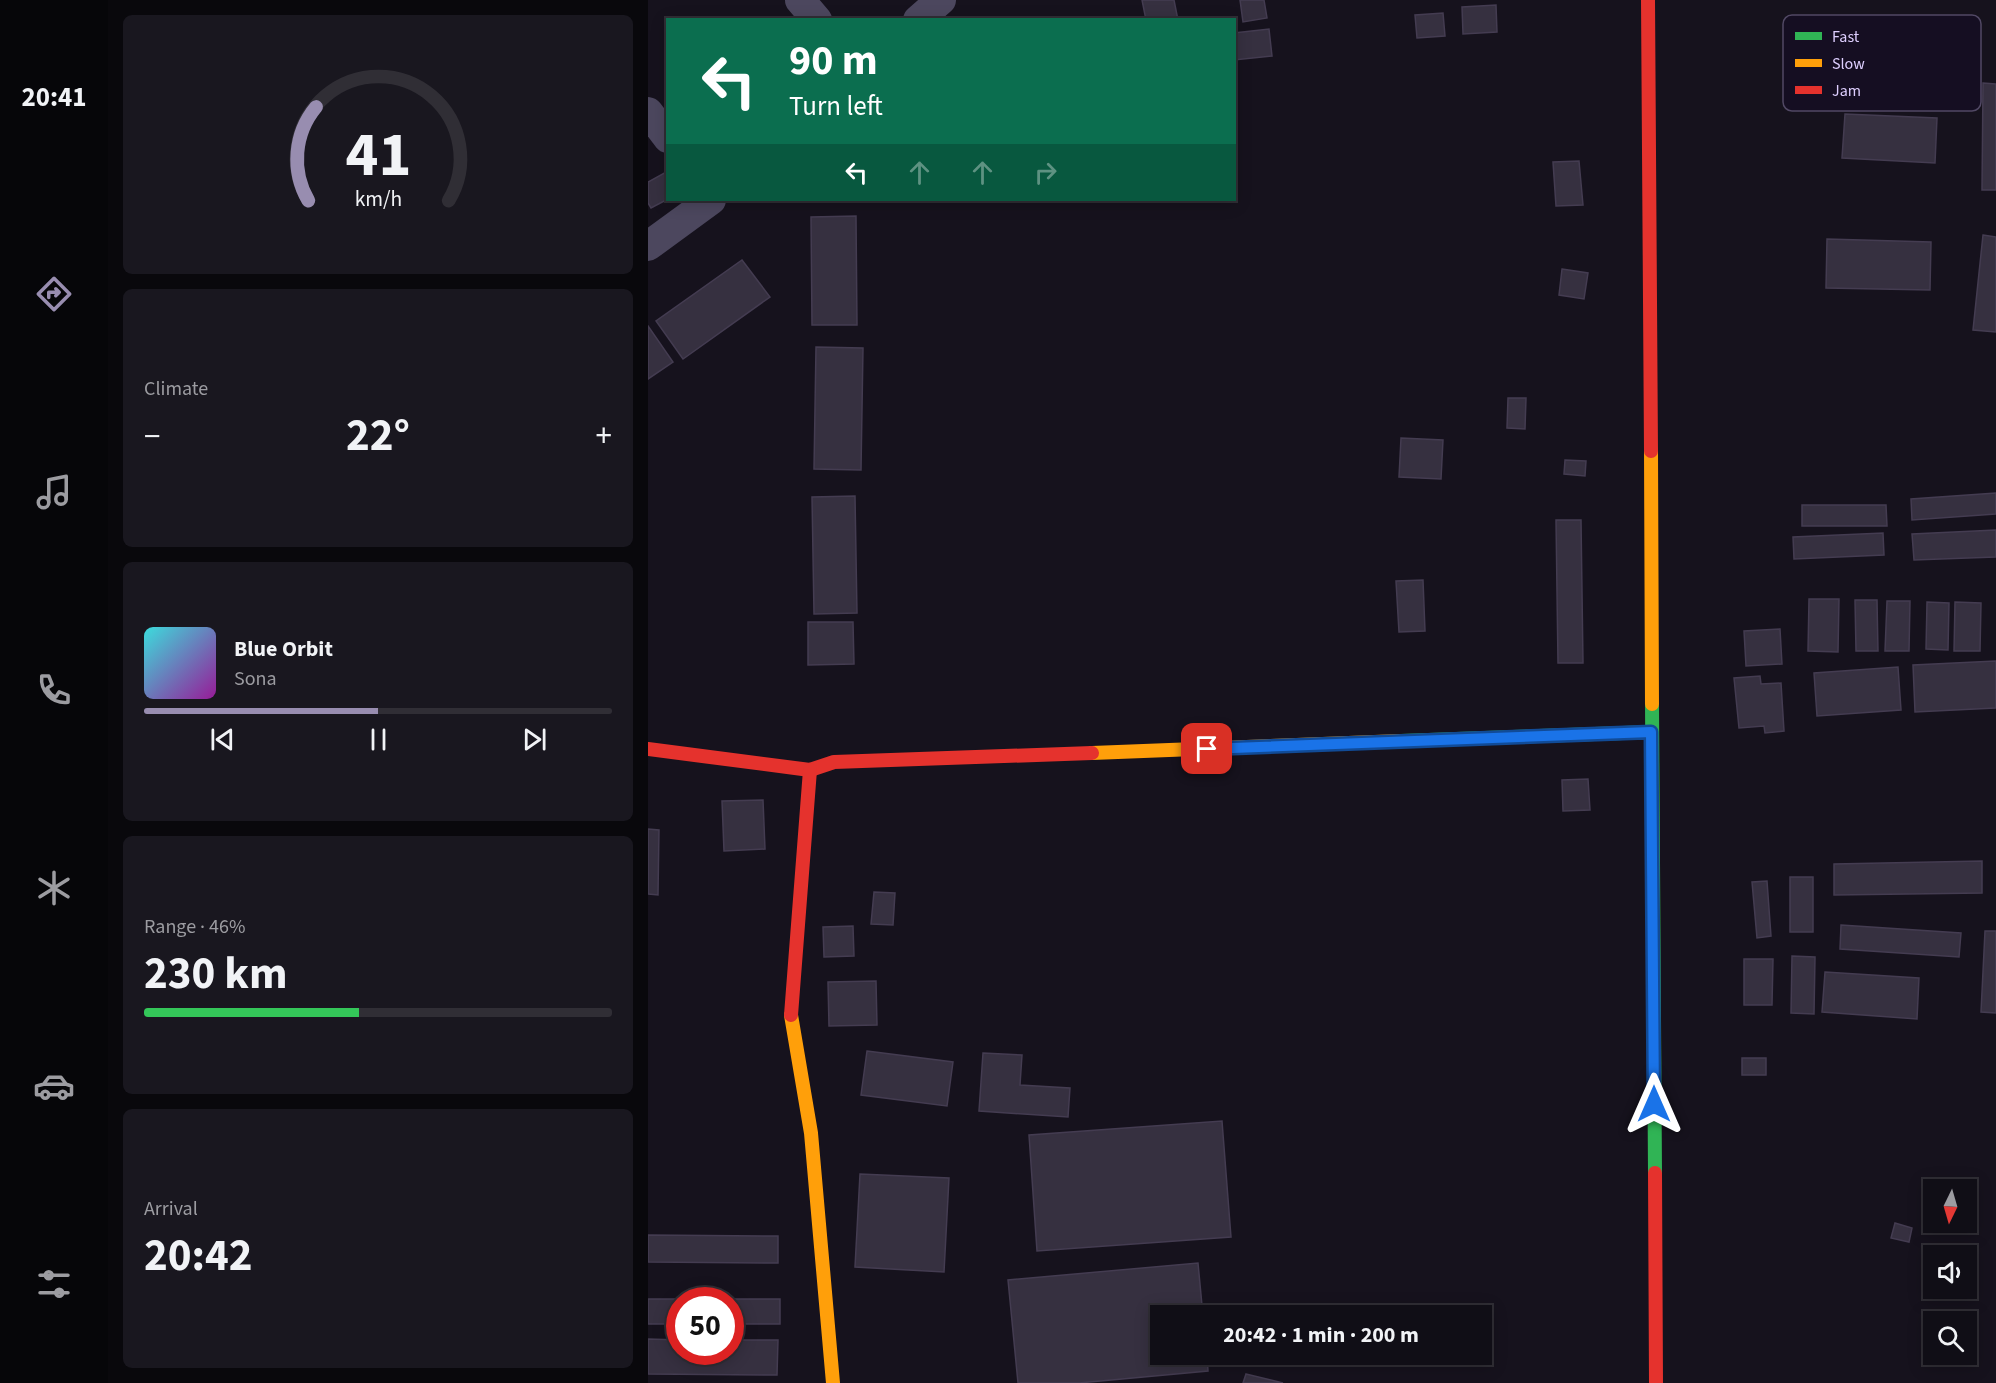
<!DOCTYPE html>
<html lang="en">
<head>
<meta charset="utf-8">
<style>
  :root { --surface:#100e16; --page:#19171f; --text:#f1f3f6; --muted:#9c9ca1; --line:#302e35; --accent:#988db0 }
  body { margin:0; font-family:"Source Sans 3",sans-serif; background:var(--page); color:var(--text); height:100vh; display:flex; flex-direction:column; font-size:22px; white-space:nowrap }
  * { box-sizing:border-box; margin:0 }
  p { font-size:20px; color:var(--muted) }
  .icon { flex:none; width:33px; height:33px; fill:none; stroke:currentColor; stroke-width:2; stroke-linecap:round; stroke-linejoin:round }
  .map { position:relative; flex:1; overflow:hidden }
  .panel { display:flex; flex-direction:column; gap:15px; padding:15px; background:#09080c; width:540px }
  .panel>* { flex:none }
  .guide { position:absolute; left:18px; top:18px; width:570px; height:183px; border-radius:0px; box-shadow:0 3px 15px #0003,0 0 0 2px var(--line); background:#0b6e4f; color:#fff; overflow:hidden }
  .needle { width:39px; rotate:185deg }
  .buttons { position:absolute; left:1275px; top:1179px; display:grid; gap:12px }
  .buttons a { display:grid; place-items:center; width:54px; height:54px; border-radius:0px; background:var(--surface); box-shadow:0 3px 15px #0003,0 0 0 2px var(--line); font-size:30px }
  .speed { position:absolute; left:18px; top:1287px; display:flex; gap:12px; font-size:30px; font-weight:700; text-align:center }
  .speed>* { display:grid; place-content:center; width:78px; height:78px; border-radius:50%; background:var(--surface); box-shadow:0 3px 15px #0003,0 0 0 2px var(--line); line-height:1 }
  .speed .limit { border:9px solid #d22; background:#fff; color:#111 }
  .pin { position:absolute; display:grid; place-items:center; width:51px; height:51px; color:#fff; margin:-26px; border-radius:12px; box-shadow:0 3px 9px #0006 }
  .me { position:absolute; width:66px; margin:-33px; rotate:0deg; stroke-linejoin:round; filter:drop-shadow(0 0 4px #0008) }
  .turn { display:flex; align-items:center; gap:21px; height:126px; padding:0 24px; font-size:27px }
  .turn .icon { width:78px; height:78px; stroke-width:2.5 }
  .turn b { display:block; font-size:42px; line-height:51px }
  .lanes { display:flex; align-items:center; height:57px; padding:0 24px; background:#0003; justify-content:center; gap:30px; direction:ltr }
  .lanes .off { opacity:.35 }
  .big { font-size:45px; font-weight:700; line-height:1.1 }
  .panel .widget { flex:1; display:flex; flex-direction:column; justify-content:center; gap:9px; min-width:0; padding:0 21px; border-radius:9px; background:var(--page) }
  .panel .dial { align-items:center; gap:0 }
  .dial svg { height:156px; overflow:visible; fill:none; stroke:var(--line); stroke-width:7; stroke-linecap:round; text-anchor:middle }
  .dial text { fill:var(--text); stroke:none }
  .song { display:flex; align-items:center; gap:18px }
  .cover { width:72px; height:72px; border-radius:9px; background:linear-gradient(135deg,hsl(180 70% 55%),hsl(300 70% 35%)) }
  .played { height:6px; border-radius:3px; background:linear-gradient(90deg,var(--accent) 50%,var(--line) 50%) }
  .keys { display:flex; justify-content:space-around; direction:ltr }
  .heat { display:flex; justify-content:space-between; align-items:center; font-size:33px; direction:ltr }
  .charge { height:9px; border-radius:4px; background:linear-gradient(90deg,#34c759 46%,var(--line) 0) }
  .trip { position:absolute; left:502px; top:1305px; width:342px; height:60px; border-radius:0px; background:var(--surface); box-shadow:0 3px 15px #0003,0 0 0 2px var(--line); font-weight:700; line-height:60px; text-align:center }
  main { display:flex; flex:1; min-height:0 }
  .dock { display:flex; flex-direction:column; width:108px; justify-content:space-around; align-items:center; background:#060609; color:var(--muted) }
  .dock .icon { width:42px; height:42px }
  .dock .on { color:var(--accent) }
  .dock b { font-size:27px; color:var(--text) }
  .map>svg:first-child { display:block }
</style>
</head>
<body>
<main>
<nav class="dock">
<b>20:41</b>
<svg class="icon on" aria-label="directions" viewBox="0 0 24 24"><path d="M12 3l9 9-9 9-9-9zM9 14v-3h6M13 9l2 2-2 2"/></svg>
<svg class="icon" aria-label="music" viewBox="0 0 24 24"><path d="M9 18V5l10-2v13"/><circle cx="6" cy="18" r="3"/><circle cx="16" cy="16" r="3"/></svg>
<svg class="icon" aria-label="phone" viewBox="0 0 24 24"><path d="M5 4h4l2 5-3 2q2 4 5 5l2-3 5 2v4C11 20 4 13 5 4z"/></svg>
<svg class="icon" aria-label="climate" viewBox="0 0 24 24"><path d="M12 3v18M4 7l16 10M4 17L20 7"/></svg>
<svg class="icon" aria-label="car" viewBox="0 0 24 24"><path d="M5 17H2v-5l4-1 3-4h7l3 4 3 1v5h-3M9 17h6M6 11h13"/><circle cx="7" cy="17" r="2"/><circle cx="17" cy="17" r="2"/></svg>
<svg class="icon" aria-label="filters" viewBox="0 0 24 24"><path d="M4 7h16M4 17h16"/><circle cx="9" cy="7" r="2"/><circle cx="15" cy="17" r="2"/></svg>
</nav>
<section class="panel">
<div class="widget dial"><svg viewBox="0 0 100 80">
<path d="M14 69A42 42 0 1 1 86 69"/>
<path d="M14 69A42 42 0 0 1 18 21" stroke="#988db0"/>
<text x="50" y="56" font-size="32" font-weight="700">41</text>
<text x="50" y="72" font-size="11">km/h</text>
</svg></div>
<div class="widget"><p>Climate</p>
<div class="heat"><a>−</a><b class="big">22°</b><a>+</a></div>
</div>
<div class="widget">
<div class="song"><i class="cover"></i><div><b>Blue Orbit</b><p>Sona</p></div></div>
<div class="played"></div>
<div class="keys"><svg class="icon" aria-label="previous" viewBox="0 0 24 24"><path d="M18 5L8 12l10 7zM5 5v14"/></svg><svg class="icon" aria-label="pause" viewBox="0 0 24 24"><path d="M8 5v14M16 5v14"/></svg><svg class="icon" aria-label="next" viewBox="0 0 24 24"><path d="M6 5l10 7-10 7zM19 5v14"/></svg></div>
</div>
<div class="widget"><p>Range · 46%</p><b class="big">230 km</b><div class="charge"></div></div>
<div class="widget"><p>Arrival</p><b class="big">20:42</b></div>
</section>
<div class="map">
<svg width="1348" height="1383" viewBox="0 0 1348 1383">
  <rect width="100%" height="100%" fill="#16121d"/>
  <g fill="#363040" stroke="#443c51" stroke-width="1.5">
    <path d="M494,0H526L530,20H498Z"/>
    <path d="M592,0H616L619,18L595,22Z"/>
    <path d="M848,5L849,32L815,34L814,7Z"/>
    <path d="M795,13L797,36L769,38L767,15Z"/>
    <path d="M621,29L624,56L586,60V33Z"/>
    <path d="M1335,83L1348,84V190H1334Z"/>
    <path d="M1197,114L1289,118L1287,163L1194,158Z"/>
    <path d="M931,161L935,205L908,206L905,162Z"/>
    <path d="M20,171V199L3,208L0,203V182Z"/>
    <path d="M208,216L209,325H164L163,217Z"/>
    <path d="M1335,235L1348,237V332L1325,330Z"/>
    <path d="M1179,239L1283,242L1282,290L1178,288Z"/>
    <path d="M94,260L122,297L35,359L8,321Z"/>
    <path d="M914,269L940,273L936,299L911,295Z"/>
    <path d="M0,326L25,362L0,379Z"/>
    <path d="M168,347L215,348L213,470L166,469Z"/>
    <path d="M860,398H878L877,429L859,428Z"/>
    <path d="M753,438L795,440L793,479L751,477Z"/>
    <path d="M917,460L938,461L937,476L916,474Z"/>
    <path d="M1348,493V514L1264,520L1263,499Z"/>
    <path d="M207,496L209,613L166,614L164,497Z"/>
    <path d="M1154,505H1238L1239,526H1154Z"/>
    <path d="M908,520H933L935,663H910Z"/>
    <path d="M1348,530V557L1266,560L1264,534Z"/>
    <path d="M1235,533L1236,555L1146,559L1145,537Z"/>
    <path d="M775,580L777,631L751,632L748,581Z"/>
    <path d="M1161,599H1191L1190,652L1160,651Z"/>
    <path d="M1207,600H1229L1230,651H1208Z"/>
    <path d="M1239,601H1262L1261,651H1237Z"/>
    <path d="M1279,602L1301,603L1300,650L1278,649Z"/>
    <path d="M1307,602L1333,603L1332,651H1306Z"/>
    <path d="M160,622H205L206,664L160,665Z"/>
    <path d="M1132,629L1134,664L1098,666L1096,631Z"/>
    <path d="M1348,661V708L1267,712L1265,665Z"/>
    <path d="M1250,667L1253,710L1169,716L1166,673Z"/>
    <path d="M1112,676L1113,684L1133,683L1136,731L1117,733L1116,726L1091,728L1086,678Z"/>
    <path d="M940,779L942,810L915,811L914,780Z"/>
    <path d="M115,800L117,849L76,851L74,801Z"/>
    <path d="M0,829L11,830L10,895L0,894Z"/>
    <path d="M1334,861V893L1186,895V864Z"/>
    <rect x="1142" y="877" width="23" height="55"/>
    <path d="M1119,881L1123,936L1109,938L1104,882Z"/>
    <path d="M226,892L247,893L245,925L223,924Z"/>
    <path d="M1193,925L1313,933L1311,957L1192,949Z"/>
    <path d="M205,926L206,956L176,957L175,927Z"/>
    <path d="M1337,931H1348V1013L1333,1012Z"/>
    <path d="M1144,956L1167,957L1166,1014L1143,1013Z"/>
    <path d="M1096,959H1125L1124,1005H1096Z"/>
    <path d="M1177,972L1271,978L1269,1019L1174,1012Z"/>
    <path d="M228,981L229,1025L181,1026L180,982Z"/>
    <path d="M219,1051L305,1062L299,1106L213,1095Z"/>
    <path d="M335,1053L374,1055L372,1085L422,1088L420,1117L331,1111Z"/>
    <rect x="1094" y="1058" width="24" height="17"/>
    <path d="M574,1121L583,1237L389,1251L381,1135Z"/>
    <path d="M212,1174L301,1178L296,1272L207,1267Z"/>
    <path d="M1247,1223L1264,1228L1261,1242L1243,1238Z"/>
    <path d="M0,1235L130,1236V1263L0,1262Z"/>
    <path d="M550,1263L555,1316H513V1354H559L560,1371L431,1383H370L360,1280Z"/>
    <path d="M0,1299H132V1324H82V1300H32V1324H0Z"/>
    <path d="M0,1339L32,1340V1352H82V1340H130L129,1375L0,1374Z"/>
    <path d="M598,1374L635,1383H595Z"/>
  </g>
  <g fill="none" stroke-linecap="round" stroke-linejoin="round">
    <g stroke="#4c475e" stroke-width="30">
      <path d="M152,0L169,20"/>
      <path d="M270,20L293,0"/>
      <path d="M0,112L20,138"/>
      <path d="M0,246L63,200"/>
    </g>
    <g stroke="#30b455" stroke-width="14">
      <path d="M1004,704L1007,1173"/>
      <path d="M752,741L1003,732"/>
    </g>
    <g stroke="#ff9f0a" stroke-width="14">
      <path d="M1003,451L1004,704"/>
      <path d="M444,753L752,741"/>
      <path d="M143,1015L163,1133L185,1383"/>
    </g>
    <g stroke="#e5322d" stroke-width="14">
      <path d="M1000,0L1003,451"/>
      <path d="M0,749L162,770L186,762L444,753"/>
      <path d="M143,1015L162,770"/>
      <path d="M1007,1173L1008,1383"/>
    </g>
  </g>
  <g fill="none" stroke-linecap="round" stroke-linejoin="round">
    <g stroke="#114b97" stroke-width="15">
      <path id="route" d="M559,749L1003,732L1006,1104"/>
    </g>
    <use href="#route" stroke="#1a73e8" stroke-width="10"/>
  </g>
  <rect x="1135" y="15" width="198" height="96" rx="9" fill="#150e22" stroke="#514864" stroke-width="1.5"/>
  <rect x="1147" y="32" width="27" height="8" fill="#30b455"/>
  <rect x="1147" y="59" width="27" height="8" fill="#ff9f0a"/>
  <rect x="1147" y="86" width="27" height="8" fill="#e5322d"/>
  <g font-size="16" fill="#decfff">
    <text x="1184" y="42">Fast</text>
    <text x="1184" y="69">Slow</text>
    <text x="1184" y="96">Jam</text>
  </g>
</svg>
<div class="buttons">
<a><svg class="needle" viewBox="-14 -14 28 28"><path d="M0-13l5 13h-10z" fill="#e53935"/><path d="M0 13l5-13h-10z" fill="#9c9ca1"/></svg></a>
<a><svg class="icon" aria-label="sound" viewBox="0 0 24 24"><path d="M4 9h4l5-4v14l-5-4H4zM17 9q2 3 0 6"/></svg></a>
<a><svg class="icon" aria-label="search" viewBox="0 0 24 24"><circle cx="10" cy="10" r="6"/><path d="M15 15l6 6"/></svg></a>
</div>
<div class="speed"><div class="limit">50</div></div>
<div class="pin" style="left:559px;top:749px;background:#d93025"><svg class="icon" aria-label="arrive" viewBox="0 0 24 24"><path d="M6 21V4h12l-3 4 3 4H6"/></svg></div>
<svg class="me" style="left:1006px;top:1104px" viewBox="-20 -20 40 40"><path d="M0-17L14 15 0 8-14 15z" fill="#1a73e8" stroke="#fff" stroke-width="4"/></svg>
<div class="trip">20:42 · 1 min · 200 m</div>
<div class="guide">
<div class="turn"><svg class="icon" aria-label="left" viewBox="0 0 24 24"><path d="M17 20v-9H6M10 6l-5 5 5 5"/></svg><div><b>90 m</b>Turn left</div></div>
<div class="lanes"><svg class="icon" aria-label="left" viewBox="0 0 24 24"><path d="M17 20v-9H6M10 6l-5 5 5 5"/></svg><svg class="icon off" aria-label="ahead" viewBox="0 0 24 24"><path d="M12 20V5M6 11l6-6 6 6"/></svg><svg class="icon off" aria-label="ahead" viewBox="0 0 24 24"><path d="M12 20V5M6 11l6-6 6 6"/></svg><svg class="icon off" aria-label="right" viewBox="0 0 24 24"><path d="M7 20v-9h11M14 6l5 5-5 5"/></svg></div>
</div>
</div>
</main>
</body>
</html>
